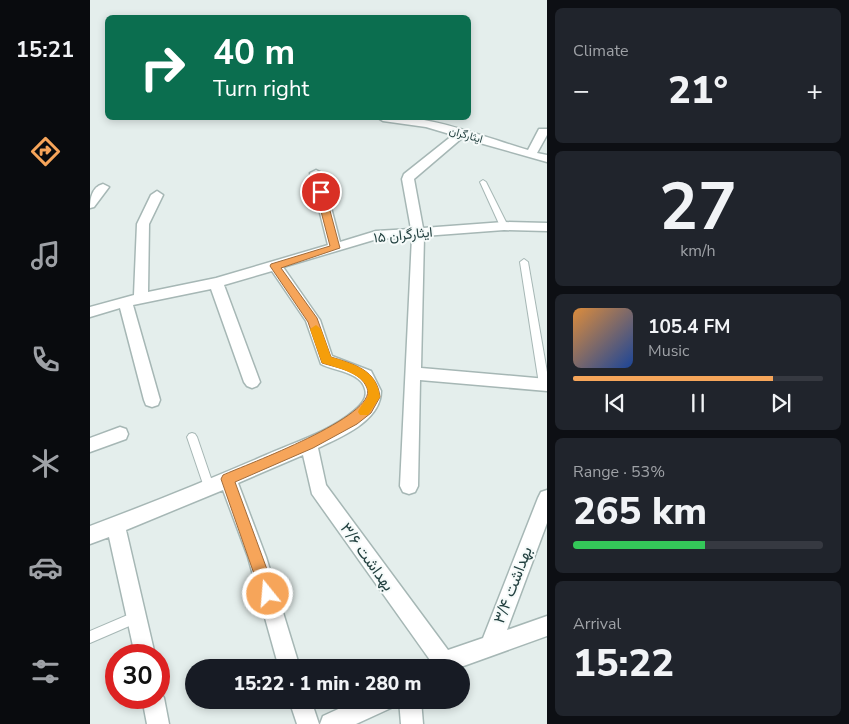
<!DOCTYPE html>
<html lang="en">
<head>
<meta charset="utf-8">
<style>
  :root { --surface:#171b24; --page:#20242c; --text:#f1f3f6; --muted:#9ea1a6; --line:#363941; --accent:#f6a55a }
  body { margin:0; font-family:"Nunito Sans",Vazirmatn,sans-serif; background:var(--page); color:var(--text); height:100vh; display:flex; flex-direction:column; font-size:19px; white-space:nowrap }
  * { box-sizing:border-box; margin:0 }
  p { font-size:16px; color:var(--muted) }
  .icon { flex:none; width:28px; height:28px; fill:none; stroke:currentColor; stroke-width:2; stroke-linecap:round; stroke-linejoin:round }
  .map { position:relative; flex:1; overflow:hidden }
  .panel { display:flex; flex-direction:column; gap:8px; padding:8px; background:#0d0f14; width:302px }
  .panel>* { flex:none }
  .guide { position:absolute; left:15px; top:15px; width:366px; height:105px; border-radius:8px; box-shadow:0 2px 8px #0003; background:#0b6e4f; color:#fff; overflow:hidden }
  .speed { position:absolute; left:15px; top:644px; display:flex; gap:10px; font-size:25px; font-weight:700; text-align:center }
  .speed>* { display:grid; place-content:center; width:65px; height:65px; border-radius:50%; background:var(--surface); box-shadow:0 2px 8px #0003; line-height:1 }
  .speed .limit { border:8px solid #d22; background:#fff; color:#111 }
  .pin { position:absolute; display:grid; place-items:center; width:42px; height:42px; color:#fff; margin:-21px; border:2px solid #fff; border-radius:50%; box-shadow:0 1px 5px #0007 }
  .me { position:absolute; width:55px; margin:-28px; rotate:343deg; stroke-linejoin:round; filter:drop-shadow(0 0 4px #0008) }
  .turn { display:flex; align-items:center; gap:18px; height:105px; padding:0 25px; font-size:22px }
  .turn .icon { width:65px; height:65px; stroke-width:2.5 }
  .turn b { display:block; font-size:35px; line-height:42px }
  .big { font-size:38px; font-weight:800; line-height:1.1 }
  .panel .tile { flex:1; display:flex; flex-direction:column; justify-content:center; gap:8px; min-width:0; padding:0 18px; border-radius:8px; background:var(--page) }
  .panel .dial { align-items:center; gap:0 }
  .dial b { font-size:65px; line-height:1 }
  .song { display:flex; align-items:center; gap:15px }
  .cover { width:60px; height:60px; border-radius:8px; background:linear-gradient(135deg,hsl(30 70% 55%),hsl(220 70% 35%)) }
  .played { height:5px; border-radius:2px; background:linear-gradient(90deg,var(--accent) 80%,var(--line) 80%) }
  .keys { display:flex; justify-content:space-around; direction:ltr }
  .heat { display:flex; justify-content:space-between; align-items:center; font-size:28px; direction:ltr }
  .charge { height:8px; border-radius:4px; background:linear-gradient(90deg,#34c759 53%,var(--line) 0) }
  .trip { position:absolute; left:95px; top:659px; width:285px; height:50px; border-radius:25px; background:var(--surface); box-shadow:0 2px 8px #0003; font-weight:800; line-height:50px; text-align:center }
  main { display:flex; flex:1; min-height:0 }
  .dock { display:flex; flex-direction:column; width:90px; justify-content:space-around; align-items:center; background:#090b0e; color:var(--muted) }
  .dock .icon { width:35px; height:35px }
  .dock .current { color:var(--accent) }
  .dock b { font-size:22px; color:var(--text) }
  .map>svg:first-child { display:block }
</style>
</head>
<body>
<main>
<nav class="dock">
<b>15:21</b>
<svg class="icon current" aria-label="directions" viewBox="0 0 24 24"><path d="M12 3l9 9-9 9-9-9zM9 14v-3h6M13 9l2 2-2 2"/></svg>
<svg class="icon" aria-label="music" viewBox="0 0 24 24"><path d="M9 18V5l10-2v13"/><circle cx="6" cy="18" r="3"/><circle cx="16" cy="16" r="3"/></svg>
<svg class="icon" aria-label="phone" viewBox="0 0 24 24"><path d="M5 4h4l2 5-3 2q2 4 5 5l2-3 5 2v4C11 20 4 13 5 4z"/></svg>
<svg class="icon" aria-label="climate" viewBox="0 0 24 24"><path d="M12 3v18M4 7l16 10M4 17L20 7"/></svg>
<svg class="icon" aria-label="car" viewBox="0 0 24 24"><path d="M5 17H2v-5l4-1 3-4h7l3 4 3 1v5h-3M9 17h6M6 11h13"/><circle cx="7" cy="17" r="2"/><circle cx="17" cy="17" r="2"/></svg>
<svg class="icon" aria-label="filters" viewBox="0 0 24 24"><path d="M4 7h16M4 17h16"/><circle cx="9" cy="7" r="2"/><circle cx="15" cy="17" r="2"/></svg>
</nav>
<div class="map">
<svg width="457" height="724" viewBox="0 0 457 724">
  <rect width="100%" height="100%" fill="#e4eeec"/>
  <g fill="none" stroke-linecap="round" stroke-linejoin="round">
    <g stroke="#a6b7b5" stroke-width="2">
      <g id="service">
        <path d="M393,180L396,182L418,226L417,228H414L410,226L390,182Z"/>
        <path d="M434,259L438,262L457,372V387H451L449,384L430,262Z"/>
        <path d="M102,433L105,434L107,437L124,487L123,490L119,492L115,490L114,487L97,437L99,434Z"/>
        <path d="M47,611L51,613L53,617L51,621L0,643V631Z"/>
      </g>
    </g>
    <g stroke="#a6b7b5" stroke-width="3">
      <g id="minor">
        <path d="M288,118C334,112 393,137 438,150L449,129H457V135L447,153L457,155V162L372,138L324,179L333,228L414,222L457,223V231L414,230L334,236L331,368L457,379V391L330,380L328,486L325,492L319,494L313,492L310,486L322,237L287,239L193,267L230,320L242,356L281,371L291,391C291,421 251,437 228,448L236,485L358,650L393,638L448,498L451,492L457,490V523L417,630L457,616V636L368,668H337L340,660L222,494L213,455L148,483L176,557L210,668H189L158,557L133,490L36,530L65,655H45L19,537L0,544V526C59,504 118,480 176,455C205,442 239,432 264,411C271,405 278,398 275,389C271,372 244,371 231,364L216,321L182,271L134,285L170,382L167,386L162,388L157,386L154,382L121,289L43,305L70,400L68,405L62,407L56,405L54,400L30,308L0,317V307L44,295L47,224L61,195L67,191L73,195L59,224L58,292L126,278L238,245L220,173L226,170L232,173L250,242L286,231L321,229L312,179L314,174L363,135L336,127L293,121Z"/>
        <path d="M13,184L19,187L4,207L0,208C0,198 2,187 13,184Z"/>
        <path d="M30,427L36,429L38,434L36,439L0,452V438Z"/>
        <path d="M69,689L74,698L79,724H57L52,698H69Z"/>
        <path d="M199,700H221L229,724H207Z"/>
        <path d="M268,700H304L301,708L266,724H230L233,716Z"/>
        <path d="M309,700H331L333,724H311Z"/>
      </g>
    </g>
    <use href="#service" fill="#fff" fill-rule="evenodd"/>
    <use href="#minor" fill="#fff" fill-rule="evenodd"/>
  </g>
  <path fill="#f6a55a" stroke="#a06b3a" d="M231,189L235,192L250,248L191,268L227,318L241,357C264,364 287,370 290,397L281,413L267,424L223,448L145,482L186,594L183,599L178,601L173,599L171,594L131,479L133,475C155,465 289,416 277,388C270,371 248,368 232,363L218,322L180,266L181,264L240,246L226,192Z"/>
  <path fill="#f59e0b" d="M226,325L231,329L241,357C264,364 287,370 290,397L278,415H270L268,412C270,406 277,400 278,395C281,375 245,367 232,363L220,329Z"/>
  <g text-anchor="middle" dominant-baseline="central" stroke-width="4" stroke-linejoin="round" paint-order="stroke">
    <g font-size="11" fill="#234140" stroke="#f5faf9">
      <text transform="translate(376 135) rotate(16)">ایثارگران</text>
    </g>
    <g font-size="14" fill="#234140" stroke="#f5faf9">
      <text transform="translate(313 235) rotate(-6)">ایثارگران ۱۵</text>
    </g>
    <g font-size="16" fill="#234140" stroke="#f5faf9">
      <text transform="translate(277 557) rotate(54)">بهداشت ۳/۶</text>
      <text transform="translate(423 585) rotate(-69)">بهداشت ۳/۴</text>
    </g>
  </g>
</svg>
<div class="speed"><div class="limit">30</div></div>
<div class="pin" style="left:231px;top:192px;background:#d93025"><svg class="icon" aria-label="arrive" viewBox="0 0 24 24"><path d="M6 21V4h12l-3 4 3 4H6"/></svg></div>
<svg class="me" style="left:178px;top:594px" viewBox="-20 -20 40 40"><circle r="17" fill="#f6a55a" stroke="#fff" stroke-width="3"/><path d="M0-11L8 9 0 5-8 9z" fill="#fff"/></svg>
<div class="trip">15:22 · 1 min · 280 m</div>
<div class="guide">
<div class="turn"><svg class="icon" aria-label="right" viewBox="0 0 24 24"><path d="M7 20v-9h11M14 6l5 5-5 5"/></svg><div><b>40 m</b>Turn right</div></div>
</div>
</div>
<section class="panel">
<div class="tile"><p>Climate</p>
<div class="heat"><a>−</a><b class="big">21°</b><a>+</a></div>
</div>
<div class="tile dial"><b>27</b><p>km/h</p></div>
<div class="tile">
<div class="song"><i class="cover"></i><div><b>105.4 FM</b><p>Music</p></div></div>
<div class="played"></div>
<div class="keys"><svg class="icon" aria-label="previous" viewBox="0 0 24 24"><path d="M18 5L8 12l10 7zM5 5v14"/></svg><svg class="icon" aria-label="pause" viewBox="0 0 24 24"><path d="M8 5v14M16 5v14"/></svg><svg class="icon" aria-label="next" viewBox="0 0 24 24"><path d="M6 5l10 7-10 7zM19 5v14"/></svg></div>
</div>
<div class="tile"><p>Range · 53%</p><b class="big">265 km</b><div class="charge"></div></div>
<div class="tile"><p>Arrival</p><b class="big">15:22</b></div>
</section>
</main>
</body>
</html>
